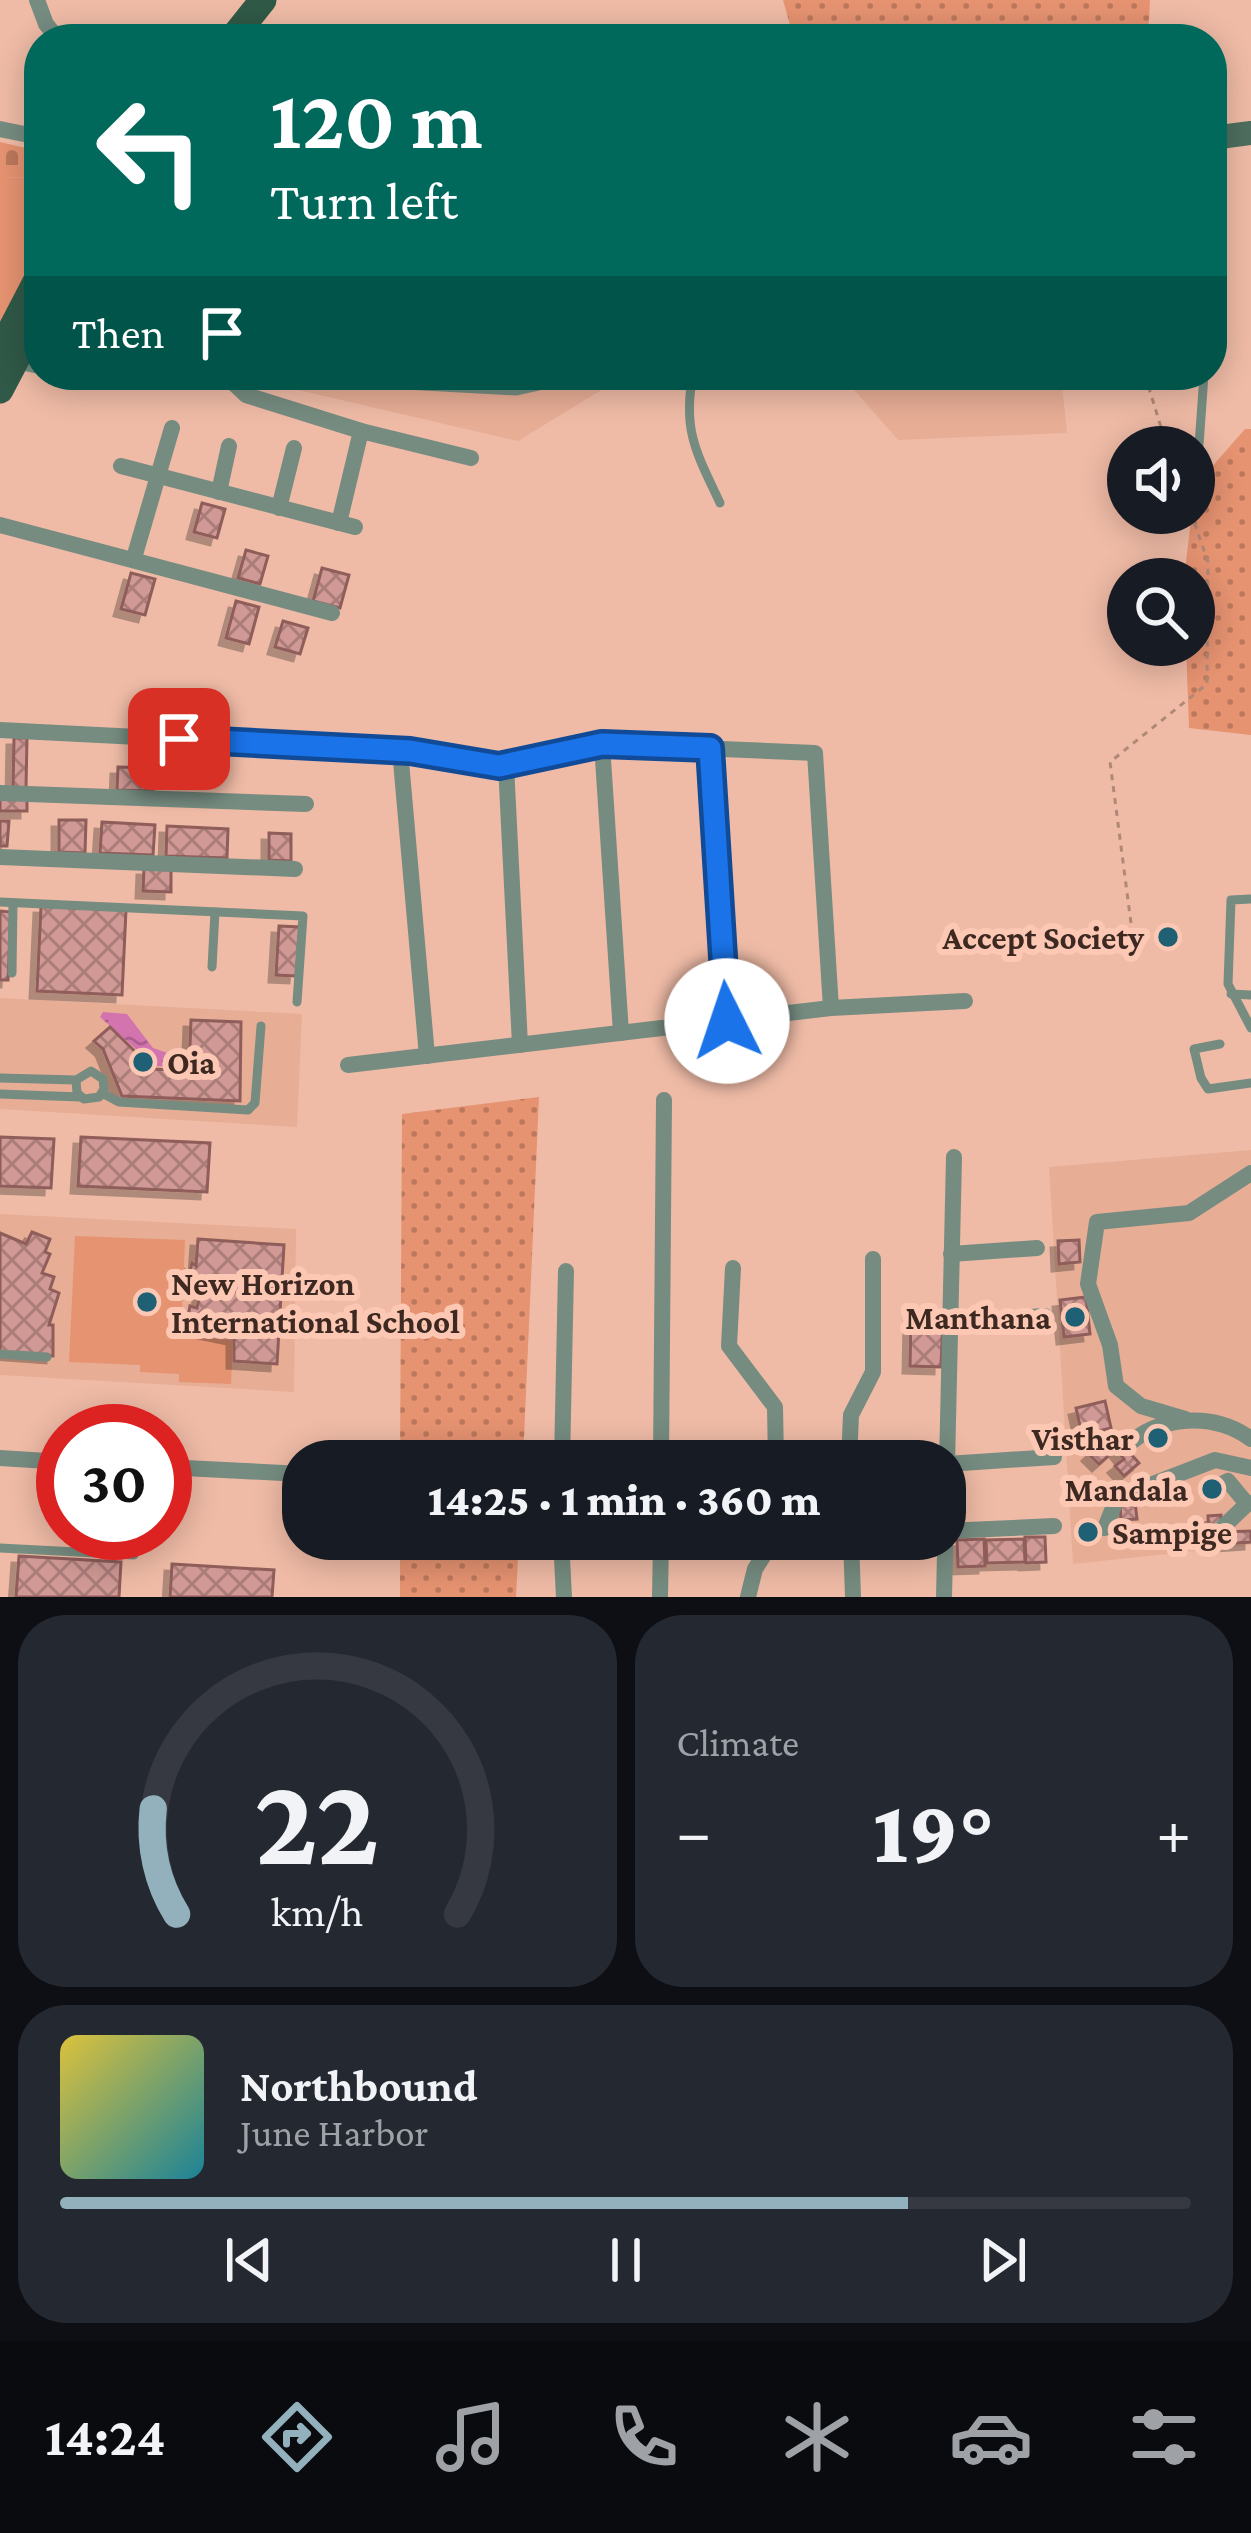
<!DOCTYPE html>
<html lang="en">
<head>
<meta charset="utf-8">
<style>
  :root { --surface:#171b24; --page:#242831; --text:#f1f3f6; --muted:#9ea1a6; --line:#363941; --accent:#93b1bc }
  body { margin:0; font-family:"Crimson Pro",serif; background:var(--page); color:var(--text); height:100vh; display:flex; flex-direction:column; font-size:45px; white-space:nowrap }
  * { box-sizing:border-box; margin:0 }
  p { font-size:39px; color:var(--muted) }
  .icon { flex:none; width:66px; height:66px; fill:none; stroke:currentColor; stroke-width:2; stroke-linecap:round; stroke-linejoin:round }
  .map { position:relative; height:1597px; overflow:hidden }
  .panel { display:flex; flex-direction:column; gap:18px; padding:18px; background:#0d0f14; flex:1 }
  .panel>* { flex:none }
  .top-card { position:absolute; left:24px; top:24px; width:1203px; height:366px; border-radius:48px; box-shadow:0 6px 30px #0003; background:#00695c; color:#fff; overflow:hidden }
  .buttons { position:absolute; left:1107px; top:426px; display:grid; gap:24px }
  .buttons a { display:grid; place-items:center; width:108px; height:108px; border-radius:50%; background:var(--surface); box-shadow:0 6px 30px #0003; font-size:60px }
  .speed { position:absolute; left:36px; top:1404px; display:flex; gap:24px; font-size:60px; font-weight:700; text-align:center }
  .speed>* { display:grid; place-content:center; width:156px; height:156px; border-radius:50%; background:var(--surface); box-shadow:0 6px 30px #0003; line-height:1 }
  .speed .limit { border:18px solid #d22; background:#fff; color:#111 }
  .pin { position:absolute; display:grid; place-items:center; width:102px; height:102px; color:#fff; margin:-51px; border-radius:24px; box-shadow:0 6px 18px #0006 }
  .me { position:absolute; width:132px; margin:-66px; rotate:356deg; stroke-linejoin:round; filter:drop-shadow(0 0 9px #0008) }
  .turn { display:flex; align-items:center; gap:42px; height:252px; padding:0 48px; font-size:54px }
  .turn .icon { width:156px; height:156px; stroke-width:2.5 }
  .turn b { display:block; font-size:84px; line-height:102px }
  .then { display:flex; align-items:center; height:114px; padding:0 48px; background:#0003; gap:24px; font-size:45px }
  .big { font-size:90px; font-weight:800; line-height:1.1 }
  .panel .widget { flex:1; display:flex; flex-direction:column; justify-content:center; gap:18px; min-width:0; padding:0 42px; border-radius:48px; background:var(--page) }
  .panel .dial { align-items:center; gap:0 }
  .dial svg { height:312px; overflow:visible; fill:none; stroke:var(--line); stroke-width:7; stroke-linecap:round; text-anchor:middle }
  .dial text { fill:var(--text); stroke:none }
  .song { display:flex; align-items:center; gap:36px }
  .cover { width:144px; height:144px; border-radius:18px; background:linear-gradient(135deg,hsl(50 70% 55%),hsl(190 70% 35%)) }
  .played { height:12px; border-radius:6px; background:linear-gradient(90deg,var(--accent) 75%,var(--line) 75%) }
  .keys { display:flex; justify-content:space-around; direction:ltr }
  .heat { display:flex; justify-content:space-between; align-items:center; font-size:66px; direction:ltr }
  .panel .tiles { flex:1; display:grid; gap:18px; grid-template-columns:1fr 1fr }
  .widget:last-child { grid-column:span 2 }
  .trip { position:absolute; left:282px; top:1440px; width:684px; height:120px; border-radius:48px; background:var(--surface); box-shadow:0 6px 30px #0003; font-weight:800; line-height:120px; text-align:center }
  .menu { display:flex; height:192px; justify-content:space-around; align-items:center; background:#090b0e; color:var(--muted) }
  .menu .icon { width:84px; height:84px }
  .menu .current { color:var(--accent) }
  .menu b { font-size:54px; color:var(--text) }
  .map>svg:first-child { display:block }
</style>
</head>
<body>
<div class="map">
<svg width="1251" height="1597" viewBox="0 0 1251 1597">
  <defs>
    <pattern id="green-dots" width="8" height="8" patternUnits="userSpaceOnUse" patternTransform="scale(3)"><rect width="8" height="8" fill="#e69371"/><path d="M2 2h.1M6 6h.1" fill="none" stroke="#bc785c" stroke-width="1.8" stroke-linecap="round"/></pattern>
    <pattern id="cemetery-stones" width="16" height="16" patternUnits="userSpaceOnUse" patternTransform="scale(3)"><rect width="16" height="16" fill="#e69371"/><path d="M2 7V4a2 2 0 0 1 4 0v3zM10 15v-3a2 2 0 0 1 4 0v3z" fill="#bc785c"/></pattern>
    <pattern id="water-ripples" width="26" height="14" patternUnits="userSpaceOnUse" patternTransform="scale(3)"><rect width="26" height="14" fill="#d374af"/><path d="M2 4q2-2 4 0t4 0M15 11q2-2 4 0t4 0" fill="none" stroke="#ac5f8e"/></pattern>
    <pattern id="building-cross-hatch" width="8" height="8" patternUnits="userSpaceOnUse" patternTransform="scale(3)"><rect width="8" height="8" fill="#d09995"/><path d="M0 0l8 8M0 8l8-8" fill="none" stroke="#aa7d79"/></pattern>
    <filter id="shadow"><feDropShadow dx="-7" dy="7" stdDeviation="0" flood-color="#0004"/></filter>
  </defs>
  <rect width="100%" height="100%" fill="#efbba6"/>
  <g fill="#e7ad95">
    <path d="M250,375H626L518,441L251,379Z"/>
    <path d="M841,375H1061L1067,433L898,440Z"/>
    <path d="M0,998L302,1014L297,1127L0,1109Z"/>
    <path d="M1251,1150V1545L1073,1564L1049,1167Z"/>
    <path d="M0,1214L296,1229L294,1392L0,1375Z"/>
  </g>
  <g fill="url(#green-dots)">
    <path d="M783,0H1150L1148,39H794Z"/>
    <path d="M1245,429H1251V735L1189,728L1186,645H1194V579H1184L1195,486Z"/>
    <path d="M539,1097L523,1461H400L402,1114Z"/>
    <path d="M400,1539H519L516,1597H400Z"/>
  </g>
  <path fill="url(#cemetery-stones)" d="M0,142L39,151V178L0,177Z"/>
  <g fill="#e69371">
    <path d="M0,177L39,178V250L0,323Z"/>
    <path d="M75,1236L185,1240L181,1337L233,1340L231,1384L179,1382V1374L140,1372V1365L69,1362Z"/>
  </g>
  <path fill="url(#water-ripples)" d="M103,1012L127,1014L153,1048L179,1057L186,1067L155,1066L100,1017Z"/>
  <g fill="url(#building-cross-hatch)" stroke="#8f5d5a" stroke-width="3" filter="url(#shadow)">
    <path d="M202,503L225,509L217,538L194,532Z"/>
    <path d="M246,550L268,556L260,584L238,578Z"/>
    <path d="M322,568L349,575L340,608L313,601Z"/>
    <path d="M131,573L155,579L145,615L121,609Z"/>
    <path d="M236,601L259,607L249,644L226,638Z"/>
    <path d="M283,621L308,628L300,654L275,647Z"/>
    <path d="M14,738H27L26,788L13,787Z"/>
    <path d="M156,739L182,740L180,770L155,768Z"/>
    <path d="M118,767L155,768L153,791L117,790Z"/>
    <path d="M0,796L27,797V811H0Z"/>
    <path d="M59,820H86L85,853L59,852Z"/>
    <path d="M0,821H9L7,846H0Z"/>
    <path d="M102,822L155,825L153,855L100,853Z"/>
    <path d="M167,826L228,829L227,858L166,856Z"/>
    <path d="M269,833L291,834V861L269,860Z"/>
    <path d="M144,868L171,869V892L143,891Z"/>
    <path d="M41,906L126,910L122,995L37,991Z"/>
    <path d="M0,911L11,912L8,980H0Z"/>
    <path d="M279,926L300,927L296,976L276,975Z"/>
    <path d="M191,1020L241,1022L240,1101L122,1096L103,1049L94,1041L110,1027L153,1069L189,1071Z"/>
    <path d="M0,1137L54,1139L51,1188L0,1186Z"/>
    <path d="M81,1137L210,1143L207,1192L78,1186Z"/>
    <path d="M32,1232L50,1239L45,1252L50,1254L42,1273L54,1277L50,1289L59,1293L49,1325H53V1356L0,1352V1233L26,1244Z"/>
    <path d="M198,1239L284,1245L277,1364L234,1361V1337L186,1327L190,1306L197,1308L201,1290L187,1284L192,1263L196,1266Z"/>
    <path d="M1079,1240L1080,1262L1059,1264L1058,1241Z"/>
    <path d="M1086,1297L1090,1334L1064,1337L1060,1300Z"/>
    <path d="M911,1314L943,1315L941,1367L910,1366Z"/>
    <path d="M1105,1401L1111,1428L1082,1435L1076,1408Z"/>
    <path d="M1112,1433L1139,1463L1124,1476L1115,1466L1124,1459L1116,1449L1099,1464L1089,1454Z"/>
    <path d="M1135,1502L1137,1519L1121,1520L1120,1503Z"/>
    <path d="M1221,1515V1532L1251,1531V1542L1209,1545L1208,1516Z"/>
    <path d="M1025,1537H1045L1046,1562L1026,1563Z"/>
    <path d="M984,1539L985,1566L958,1567L957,1540Z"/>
    <path d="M1024,1539L1025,1562L987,1563L986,1540Z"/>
    <path d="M19,1556L121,1562L119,1597H16Z"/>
    <path d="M172,1564L274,1570L272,1597H170Z"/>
  </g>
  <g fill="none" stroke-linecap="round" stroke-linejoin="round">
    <g stroke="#b08877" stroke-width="3" stroke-dasharray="6 6" stroke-linecap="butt">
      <path d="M1145,375L1167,447"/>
      <path d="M1131,923L1110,762L1207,684L1208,562L1191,513"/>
    </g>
    <g stroke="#768c81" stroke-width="9">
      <path d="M1212,270L1220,137"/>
      <path d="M693,375C682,430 697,454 720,503"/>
      <path d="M351,382L516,391L538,386L557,375"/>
      <path d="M1199,445L1204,375"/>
      <path d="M1251,899L1231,900L1228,984L1251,1028"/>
      <path d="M0,902L303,916L297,1002"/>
      <path d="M212,967L215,912"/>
      <path d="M12,973L13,903"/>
      <path d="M1231,994L1251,995"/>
      <path d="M1220,1044L1194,1049L1201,1078L1208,1089L1251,1083"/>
      <path d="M0,1078L76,1080L91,1071L103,1079L104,1089L99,1097L84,1099L77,1093L76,1080"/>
      <path d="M102,1093L119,1102L248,1110L255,1103L261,1026"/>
      <path d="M0,1094L80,1097"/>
      <path d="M0,1354L47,1357"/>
      <path d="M0,1548L134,1555"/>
    </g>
    <g stroke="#768c81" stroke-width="16">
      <path d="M37,0L46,24L58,39"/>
      <path d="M0,129L39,137"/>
      <path d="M7,359L39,366"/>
      <path d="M225,375L246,395L361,431L471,458"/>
      <path d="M121,466L355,527"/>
      <path d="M219,492L229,446"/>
      <path d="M279,508L294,448"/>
      <path d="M339,523L361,431"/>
      <path d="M0,525L332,613"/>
      <path d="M134,558L172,428"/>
      <path d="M0,730L410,751L499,766L602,744L815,753L831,1008"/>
      <path d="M602,744L621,1033"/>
      <path d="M710,749L727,1021"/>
      <path d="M400,750L427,1056"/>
      <path d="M506,765L520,1045"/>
      <path d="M0,793L306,804"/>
      <path d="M0,857L295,869"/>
      <path d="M348,1065L831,1008L965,1001"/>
      <path d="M951,1254L1037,1248"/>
      <path d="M733,1268L729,1346L775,1407L776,1461"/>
      <path d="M949,1322L1045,1316"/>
      <path d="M1185,1419L1141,1406L1116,1386L1110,1345L1088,1284L1097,1222L1189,1213L1251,1173"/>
      <path d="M1127,1446C1159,1415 1214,1412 1251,1439"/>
      <path d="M0,1458L63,1462"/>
      <path d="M562,1461L566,1271"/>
      <path d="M661,1461L664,1100"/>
      <path d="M849,1461L851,1415L873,1372V1259"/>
      <path d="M947,1464L1054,1457"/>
      <path d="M165,1467L303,1474"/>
      <path d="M1218,1486L1228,1481L1247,1504L1251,1503"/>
      <path d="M1223,1527L1247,1504"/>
      <path d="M1105,1528L1117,1498L1215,1460L1251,1468"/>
      <path d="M945,1531L1054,1526"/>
      <path d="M561,1539L564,1597"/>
      <path d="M851,1539L853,1597"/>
      <path d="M660,1597L661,1539"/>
      <path d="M748,1597L755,1569L774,1539"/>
      <path d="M944,1597L954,1157"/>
    </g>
    <path stroke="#4e6e5f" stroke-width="24" d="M1212,138L1251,133"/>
    <g stroke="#305947" stroke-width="27">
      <path d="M232,39L263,0"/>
      <path d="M0,351L39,276"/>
      <path d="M0,390L31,331"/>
    </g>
  </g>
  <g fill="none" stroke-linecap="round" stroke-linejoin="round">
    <g stroke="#114b97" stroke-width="30">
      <path id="route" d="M179,739L410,751L499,766L602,744L710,748L727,1021"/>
    </g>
    <use href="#route" stroke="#1a73e8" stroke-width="21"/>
  </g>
  <g fill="#206075" stroke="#fcc8b3" stroke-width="4.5">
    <circle cx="1168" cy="937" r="12"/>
    <circle cx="143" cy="1062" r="12"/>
    <circle cx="147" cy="1302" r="12"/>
    <circle cx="1075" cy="1317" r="12"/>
    <circle cx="1158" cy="1438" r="12"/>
    <circle cx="1212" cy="1489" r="12"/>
    <circle cx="1088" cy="1532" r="12"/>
  </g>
  <g text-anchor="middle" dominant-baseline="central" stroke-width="12" stroke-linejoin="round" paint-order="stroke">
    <g font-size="33" font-weight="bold" fill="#3d2921" stroke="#fcc8b3" text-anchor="end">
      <text x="1144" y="937">Accept Society</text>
      <text x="167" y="1062" text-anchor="start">Oia</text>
      <text x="171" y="1283" text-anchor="start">New Horizon<tspan x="171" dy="38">International School</tspan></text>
      <text x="1051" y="1317">Manthana</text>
      <text x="1134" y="1438">Visthar</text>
      <text x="1188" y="1489">Mandala</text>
      <text x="1112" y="1532" text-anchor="start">Sampige</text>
    </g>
  </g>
</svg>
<div class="buttons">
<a><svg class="icon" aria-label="sound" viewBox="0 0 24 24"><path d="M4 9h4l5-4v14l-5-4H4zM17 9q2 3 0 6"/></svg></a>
<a><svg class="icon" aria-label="search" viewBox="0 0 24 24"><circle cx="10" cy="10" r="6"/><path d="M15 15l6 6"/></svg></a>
</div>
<div class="speed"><div class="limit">30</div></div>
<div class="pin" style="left:179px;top:739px;background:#d93025"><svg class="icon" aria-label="arrive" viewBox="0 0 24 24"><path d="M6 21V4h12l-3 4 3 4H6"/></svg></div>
<svg class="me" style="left:727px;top:1021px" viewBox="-20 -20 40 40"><circle r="19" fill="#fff"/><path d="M0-13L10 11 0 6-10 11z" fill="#1a73e8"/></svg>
<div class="trip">14:25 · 1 min · 360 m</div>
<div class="top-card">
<div class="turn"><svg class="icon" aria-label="left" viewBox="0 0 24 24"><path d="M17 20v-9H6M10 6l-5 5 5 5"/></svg><div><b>120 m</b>Turn left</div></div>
<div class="then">Then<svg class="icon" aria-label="arrive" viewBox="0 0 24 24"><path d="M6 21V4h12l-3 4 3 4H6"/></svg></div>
</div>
</div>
<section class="panel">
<div class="tiles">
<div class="widget dial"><svg viewBox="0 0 100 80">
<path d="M14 69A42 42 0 1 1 86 69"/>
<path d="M14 69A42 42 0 0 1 8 42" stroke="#93b1bc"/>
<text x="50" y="56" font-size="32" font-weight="700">22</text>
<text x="50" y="72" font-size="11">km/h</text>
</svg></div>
<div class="widget"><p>Climate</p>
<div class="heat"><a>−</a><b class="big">19°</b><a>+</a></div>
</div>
<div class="widget">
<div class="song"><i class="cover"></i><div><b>Northbound</b><p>June Harbor</p></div></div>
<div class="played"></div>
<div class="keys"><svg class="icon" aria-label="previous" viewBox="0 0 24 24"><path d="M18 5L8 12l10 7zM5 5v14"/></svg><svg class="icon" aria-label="pause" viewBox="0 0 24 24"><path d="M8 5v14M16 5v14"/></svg><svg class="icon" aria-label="next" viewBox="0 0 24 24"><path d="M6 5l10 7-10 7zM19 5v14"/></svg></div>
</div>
</div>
</section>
<nav class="menu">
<b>14:24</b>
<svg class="icon current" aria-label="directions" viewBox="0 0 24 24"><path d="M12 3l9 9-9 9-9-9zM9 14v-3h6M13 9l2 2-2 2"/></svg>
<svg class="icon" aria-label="music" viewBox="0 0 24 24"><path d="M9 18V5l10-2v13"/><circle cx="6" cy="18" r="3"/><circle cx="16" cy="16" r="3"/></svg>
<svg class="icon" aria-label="phone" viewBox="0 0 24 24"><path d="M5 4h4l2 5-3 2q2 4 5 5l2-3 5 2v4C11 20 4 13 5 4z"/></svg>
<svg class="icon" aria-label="climate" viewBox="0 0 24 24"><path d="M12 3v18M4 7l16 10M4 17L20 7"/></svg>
<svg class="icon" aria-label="car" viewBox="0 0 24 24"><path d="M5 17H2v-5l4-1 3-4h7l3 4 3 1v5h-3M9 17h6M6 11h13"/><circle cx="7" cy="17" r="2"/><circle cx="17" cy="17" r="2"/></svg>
<svg class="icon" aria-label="filters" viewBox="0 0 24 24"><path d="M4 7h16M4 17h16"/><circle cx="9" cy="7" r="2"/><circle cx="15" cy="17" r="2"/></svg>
</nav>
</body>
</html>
